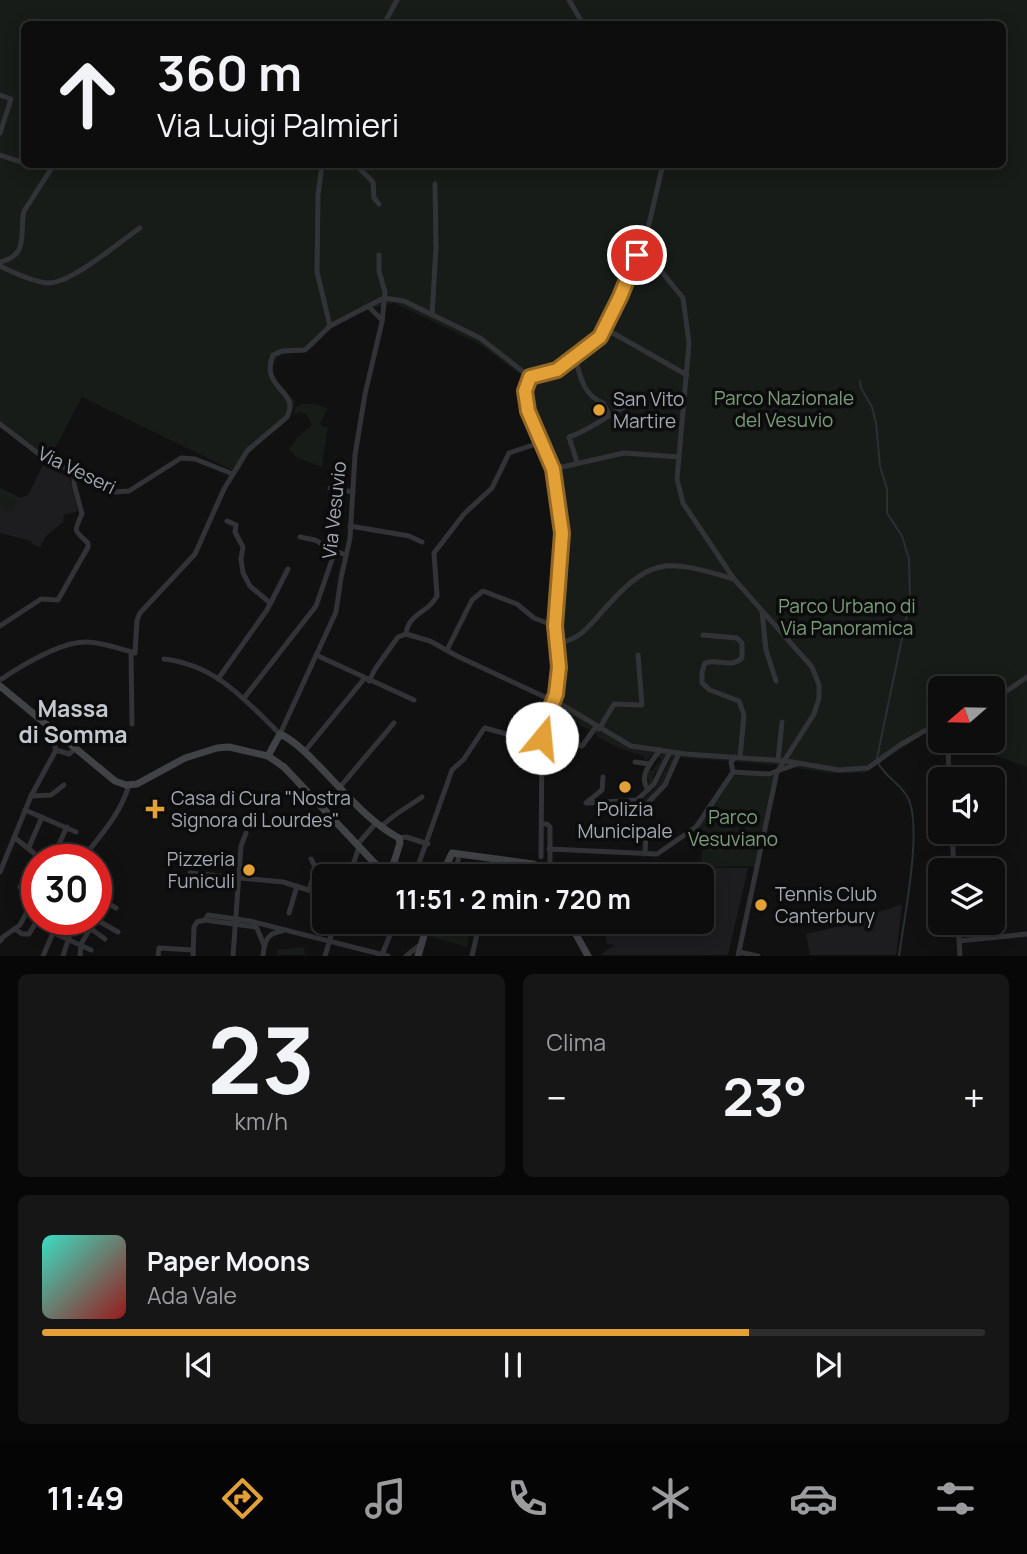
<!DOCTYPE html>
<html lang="it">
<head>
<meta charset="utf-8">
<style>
  :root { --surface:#0d0d0e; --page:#161617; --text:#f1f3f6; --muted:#9a9c9e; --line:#2d2d2e; --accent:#e3a037 }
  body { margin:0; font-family:Manrope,sans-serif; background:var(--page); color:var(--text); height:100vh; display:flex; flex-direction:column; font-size:26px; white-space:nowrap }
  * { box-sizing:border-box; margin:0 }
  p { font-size:23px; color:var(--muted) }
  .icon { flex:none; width:38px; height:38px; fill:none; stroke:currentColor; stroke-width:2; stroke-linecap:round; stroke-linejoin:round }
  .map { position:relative; height:956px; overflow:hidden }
  .side { display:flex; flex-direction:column; gap:18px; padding:18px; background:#070708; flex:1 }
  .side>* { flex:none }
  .top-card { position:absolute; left:21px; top:21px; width:985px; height:147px; border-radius:10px; box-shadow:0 4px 18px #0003,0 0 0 2px var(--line); background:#0d0d0e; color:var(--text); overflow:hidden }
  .needle { width:46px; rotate:250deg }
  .fabs { position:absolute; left:928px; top:676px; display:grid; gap:14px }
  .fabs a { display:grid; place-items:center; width:77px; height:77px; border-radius:10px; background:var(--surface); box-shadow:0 4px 18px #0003,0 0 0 2px var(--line); font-size:35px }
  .speed { position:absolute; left:21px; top:844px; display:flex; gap:14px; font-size:35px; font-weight:700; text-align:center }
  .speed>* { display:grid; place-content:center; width:91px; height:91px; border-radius:50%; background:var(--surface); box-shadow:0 4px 18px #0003,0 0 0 2px var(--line); line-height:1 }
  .speed .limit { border:10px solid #d22; background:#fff; color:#111 }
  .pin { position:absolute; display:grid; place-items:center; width:60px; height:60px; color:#fff; margin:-30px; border:4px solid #fff; border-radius:50%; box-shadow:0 2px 7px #0007 }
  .me { position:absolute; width:77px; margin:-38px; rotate:17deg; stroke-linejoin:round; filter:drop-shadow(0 0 5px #0008) }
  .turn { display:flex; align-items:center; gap:24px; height:147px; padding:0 21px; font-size:32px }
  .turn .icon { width:91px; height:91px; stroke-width:2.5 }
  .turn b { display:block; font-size:49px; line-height:60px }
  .big { font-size:52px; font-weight:700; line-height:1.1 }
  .side .tile { flex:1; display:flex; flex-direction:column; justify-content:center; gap:10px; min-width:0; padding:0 24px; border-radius:10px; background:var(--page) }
  .side .dial { align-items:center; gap:0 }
  .dial b { font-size:91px; line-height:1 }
  .song { display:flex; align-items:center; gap:21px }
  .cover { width:84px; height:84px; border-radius:10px; background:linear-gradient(135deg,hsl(170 70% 55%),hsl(0 70% 35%)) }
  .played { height:7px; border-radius:4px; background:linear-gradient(90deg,var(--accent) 75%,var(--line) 75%) }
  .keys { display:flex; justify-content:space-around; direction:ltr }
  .heat { display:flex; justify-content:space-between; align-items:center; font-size:38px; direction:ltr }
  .side .tiles { flex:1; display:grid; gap:18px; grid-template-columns:1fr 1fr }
  .tile:last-child { grid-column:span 2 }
  .trip { position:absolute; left:312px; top:864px; width:402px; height:70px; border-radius:10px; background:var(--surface); box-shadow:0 4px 18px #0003,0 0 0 2px var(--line); font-weight:700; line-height:70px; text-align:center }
  .tabs { display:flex; height:112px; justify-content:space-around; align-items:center; background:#050506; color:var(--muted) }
  .tabs .icon { width:49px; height:49px }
  .tabs .current { color:var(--accent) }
  .tabs b { font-size:32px; color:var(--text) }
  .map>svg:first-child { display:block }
</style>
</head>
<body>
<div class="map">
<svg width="1027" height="956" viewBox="0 0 1027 956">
  <rect width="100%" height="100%" fill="#111112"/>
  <g fill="#1d1d1f">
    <path d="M43,465L69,477L78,511L64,515L63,522L46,536L40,547L32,544L31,541L0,533V488L20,498L28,495Z"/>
    <path d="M704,868H748L728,955H600L615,945L607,944L604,922H644V925L696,931L697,922H702Z"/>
    <path d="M902,904L896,955H810L806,934L832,928Z"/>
  </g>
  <g fill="#171c18" fill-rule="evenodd">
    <path d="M0,0H1027V767L951,740H992V688H940V731L937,728L928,731L864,773H830L776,765L675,757L662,785L643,807H636L637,802L643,797L645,798L656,787L672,757H665L659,772L656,771L652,777L655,779L649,786L646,783H649V779H646L648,768L652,771L661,760L659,756L651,755L647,760L638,761L644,760V756L621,749L599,738L593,732L550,709L551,704L544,702L552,691L557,668L553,652L552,628L555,612L559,520L550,469L527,414L523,395V377L481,345L394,303C374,308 351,314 333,326C324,333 319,344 310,349C294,358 275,346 272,371L278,382L295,401C292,427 269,431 253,449C246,456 243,465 238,473L82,397L47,463L0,427ZM24,24H1003V164H24Z"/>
    <path d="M301,404H313L328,408L320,424L322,426L328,427L322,467L298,458L289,449L299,436L312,425L306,414L300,412L293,415L296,407Z"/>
    <path d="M0,491L18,500L12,512L0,505Z"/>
    <path d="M733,774L774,776L756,866L701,867L703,840L696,830Z"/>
    <path d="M434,922H465L469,932L467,947L431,937Z"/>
    <path d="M304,947L305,955H278L277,950Z"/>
  </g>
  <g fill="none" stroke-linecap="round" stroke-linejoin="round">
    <g stroke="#283034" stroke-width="2">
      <path d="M860,381L861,388L872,407L876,423L880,466L887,489V513L902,536L909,559L910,600L877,758"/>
      <path d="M878,763C886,778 903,785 909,800C922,832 904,918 899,956"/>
    </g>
    <g stroke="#323337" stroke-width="5">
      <path d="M569,0L583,24"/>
      <path d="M384,24L397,0"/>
      <path d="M0,95L11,99L0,133"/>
      <path d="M0,155L24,163"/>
      <path d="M322,164L318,195L317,272L330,326"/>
      <path d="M355,164L373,182L374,198L379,204"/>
      <path d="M648,234L649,248L655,262"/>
      <path d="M637,255L653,261L683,298L689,343L677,479L683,503L734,579L812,667L819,685V698L814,714L777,772L738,956"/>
      <path d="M0,262C30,255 19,232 24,211L53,166L28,164"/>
      <path d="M0,266C14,273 31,281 47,283C70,285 119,242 140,228"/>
      <path d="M384,298L404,301L480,338L530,377L557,370L600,337L620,297L648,228L663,164"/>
      <path d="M368,306L382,320"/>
      <path d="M432,315L436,247L435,184"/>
      <path d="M604,328L687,375"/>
      <path d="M575,357C580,376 583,395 603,403L610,416"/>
      <path d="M530,377C522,402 532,420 542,442"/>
      <path d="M0,424L43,457L114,492L129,491L181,458L195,459L233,474"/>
      <path d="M577,462L569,437C595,429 626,400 650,397C661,396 674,400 684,401"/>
      <path d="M330,488L353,492"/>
      <path d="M227,521L236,525L235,532L243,547L241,559L243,573L250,586L270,603"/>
      <path d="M350,526L409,536L422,542"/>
      <path d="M300,537L315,540L335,551"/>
      <path d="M762,611L766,650L776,681"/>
      <path d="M0,626L41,599L58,600L88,547V543C73,529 74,532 82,514L74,484V473"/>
      <path d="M406,634C408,613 429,613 437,596L434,553L464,514L492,488L509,453L542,442L553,469"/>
      <path d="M703,635L737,638L742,643V658C731,669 718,658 705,663L702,672V683L710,690L739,701L744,715L740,757"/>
      <path d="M556,644C579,639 585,631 600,614C650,557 663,558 734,579"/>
      <path d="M447,650L472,600L483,591L517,604L534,618L555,626"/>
      <path d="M131,652L132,724"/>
      <path d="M316,655L414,700"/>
      <path d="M164,659C216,665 244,699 280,734L336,612L341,578L350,538L355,455L365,394L382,322L385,292L379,271V255"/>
      <path d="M218,679L267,610L288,569"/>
      <path d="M0,680C21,666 60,642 86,642C102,642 120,649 135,653L137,620L140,613L195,554L224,489L247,451L287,417C301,390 259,389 273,355L282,351L305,350L330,326L384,298"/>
      <path d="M369,681L375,669L398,637L406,634L430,641L457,656L564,706L631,746L686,754L786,761L839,770L868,768L900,745L940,722"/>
      <path d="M244,698L316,606L335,551L346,555"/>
      <path d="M992,701L1027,677"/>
      <path d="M599,729L614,704L642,705L638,655"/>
      <path d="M56,732L53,741L56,750L69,754L76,748"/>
      <path d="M948,740L949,779"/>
      <path d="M556,743L582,746L596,727"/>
      <path d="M305,751L364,679"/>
      <path d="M778,760L782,722"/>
      <path d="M635,762L650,764"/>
      <path d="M733,772L769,774L797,764"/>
      <path d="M603,777L602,790L586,803L637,800L654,784L670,752"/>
      <path d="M340,787L394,723"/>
      <path d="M648,790C638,775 651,763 660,750"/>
      <path d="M31,796L51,795L64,785"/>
      <path d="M25,810L76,832"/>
      <path d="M640,811L665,785L679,753"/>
      <path d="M542,824H547L550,827V877"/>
      <path d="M381,827C392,815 408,807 422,797"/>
      <path d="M952,831L954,870"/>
      <path d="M14,837L41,859"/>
      <path d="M399,838L406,837L428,844"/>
      <path d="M357,845L376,823"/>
      <path d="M58,846L67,827"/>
      <path d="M29,847L42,817"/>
      <path d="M549,849L657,854L696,827L733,772L731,762L735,757"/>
      <path d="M645,854L646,828"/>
      <path d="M541,857L542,730L556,694L559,667L555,626L562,533L553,469L624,453L679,457"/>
      <path d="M50,859L58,846L84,859"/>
      <path d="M82,859C100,836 120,815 129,785"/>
      <path d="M311,859L324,883"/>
      <path d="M96,866L108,874L96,896L116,908"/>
      <path d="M0,872L31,796L56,750"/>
      <path d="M190,873L283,882L324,895"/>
      <path d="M28,874L37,879"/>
      <path d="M349,877L359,847"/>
      <path d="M414,877L452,770L464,759L483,730L485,728L542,744"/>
      <path d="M455,877L459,855"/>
      <path d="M20,887L35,896"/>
      <path d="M309,890L316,868"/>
      <path d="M289,913L297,886"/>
      <path d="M96,918L106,902"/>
      <path d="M95,919L118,932"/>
      <path d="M205,920L208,915L250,921L388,956"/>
      <path d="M958,922L960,956"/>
      <path d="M256,926L264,945"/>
      <path d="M90,928L105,939"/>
      <path d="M15,929L22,934H29L38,919"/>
      <path d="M52,932L91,950"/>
      <path d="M0,941L3,937L20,925L37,893"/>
      <path d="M959,941L1027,934"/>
      <path d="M739,952L758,956"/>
      <path d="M382,955L395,922"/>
      <path d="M43,956L59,919"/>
      <path d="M63,956L70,934L79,919"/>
      <path d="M80,956L81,944L96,919"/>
      <path d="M158,956L159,948L193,950"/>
      <path d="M193,956L194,927L197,922L205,920L256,927"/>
      <path d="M233,956L241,846L246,833"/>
      <path d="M263,956C264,942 267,933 282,931"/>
      <path d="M325,956L335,922"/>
      <path d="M406,956L421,944"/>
      <path d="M472,956L477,934L473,922"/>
    </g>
    <g stroke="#404246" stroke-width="7">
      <path d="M0,686L115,781L126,785L137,784L185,758L217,748L229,747L268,756L284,767L382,871L397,877"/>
      <path d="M268,756L280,734C295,741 306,753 318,765C343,790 367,821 399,838L400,843L390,875"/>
      <path d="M441,877L452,853L533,864L543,869L549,877"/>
      <path d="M569,922L588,956"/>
      <path d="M418,956L428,922"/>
    </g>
  </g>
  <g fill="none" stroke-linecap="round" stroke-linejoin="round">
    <g stroke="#946824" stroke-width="18">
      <path id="route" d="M542,738V730L556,694L559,667L555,626L562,533L553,469L528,411L525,391L530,377L557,370L600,337L620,297L637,255"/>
    </g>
    <use href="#route" stroke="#e3a037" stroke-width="12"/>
  </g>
  <g fill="#e3a037" stroke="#0c0c0d" stroke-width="2.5">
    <circle cx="599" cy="410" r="7"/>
    <circle cx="625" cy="787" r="7"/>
    <path d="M151.5 798.5h7v7h7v7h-7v7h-7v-7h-7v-7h7z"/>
    <circle cx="249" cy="870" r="7"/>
    <circle cx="761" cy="905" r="7"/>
  </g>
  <g text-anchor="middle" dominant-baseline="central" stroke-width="7" stroke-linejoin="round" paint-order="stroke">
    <g font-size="19" fill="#7b9c7b" stroke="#0c0c0d">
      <text x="784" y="398">Parco Nazionale<tspan x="784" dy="22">del Vesuvio</tspan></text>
      <text x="847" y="606">Parco Urbano di<tspan x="847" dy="22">Via Panoramica</tspan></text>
      <text x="733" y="817">Parco<tspan x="733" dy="22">Vesuviano</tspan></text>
    </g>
    <g font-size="19" fill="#a3a8b2" stroke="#0c0c0d" text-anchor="start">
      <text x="613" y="399">San Vito<tspan x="613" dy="22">Martire</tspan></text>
      <text x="171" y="798">Casa di Cura "Nostra<tspan x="171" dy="22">Signora di Lourdes"</tspan></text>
      <text x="625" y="809" text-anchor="middle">Polizia<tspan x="625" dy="22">Municipale</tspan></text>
      <text x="235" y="859" text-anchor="end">Pizzeria<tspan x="235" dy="22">Funiculi</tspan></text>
      <text x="775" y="894">Tennis Club<tspan x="775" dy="22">Canterbury</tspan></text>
    </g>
    <g font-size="19" fill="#a3a8b2" stroke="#0c0c0d">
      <text transform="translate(77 470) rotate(26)">Via Veseri</text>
      <text transform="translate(334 510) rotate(-84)">Via Vesuvio</text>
    </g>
    <g font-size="23" font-weight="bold" fill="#c3c7ce" stroke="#0c0c0d">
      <text x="73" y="708">Massa<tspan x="73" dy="26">di Somma</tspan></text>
    </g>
  </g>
</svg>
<div class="fabs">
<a><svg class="needle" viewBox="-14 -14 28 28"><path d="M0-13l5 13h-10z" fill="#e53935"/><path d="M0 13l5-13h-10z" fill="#9a9c9e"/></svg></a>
<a><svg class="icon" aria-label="sound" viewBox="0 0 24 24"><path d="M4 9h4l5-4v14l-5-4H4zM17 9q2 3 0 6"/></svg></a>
<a><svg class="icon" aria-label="layers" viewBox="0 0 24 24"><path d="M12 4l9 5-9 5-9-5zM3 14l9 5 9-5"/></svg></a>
</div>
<div class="speed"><div class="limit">30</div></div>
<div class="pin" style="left:637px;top:255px;background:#d93025"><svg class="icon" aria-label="arrive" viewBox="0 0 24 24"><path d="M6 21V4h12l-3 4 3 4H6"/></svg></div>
<svg class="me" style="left:542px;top:738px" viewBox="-20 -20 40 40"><circle r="19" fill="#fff"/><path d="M0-13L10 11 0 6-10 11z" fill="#e3a037"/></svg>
<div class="trip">11:51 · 2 min · 720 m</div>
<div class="top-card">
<div class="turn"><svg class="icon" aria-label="ahead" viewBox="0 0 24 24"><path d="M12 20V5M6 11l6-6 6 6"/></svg><div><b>360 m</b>Via Luigi Palmieri</div></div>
</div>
</div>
<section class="side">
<div class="tiles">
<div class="tile dial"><b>23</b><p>km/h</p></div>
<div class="tile"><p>Clima</p>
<div class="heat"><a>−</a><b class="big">23°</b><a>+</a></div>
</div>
<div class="tile">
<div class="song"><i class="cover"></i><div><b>Paper Moons</b><p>Ada Vale</p></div></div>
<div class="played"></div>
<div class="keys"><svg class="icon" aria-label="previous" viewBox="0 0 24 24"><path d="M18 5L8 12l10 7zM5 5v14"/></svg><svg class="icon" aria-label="pause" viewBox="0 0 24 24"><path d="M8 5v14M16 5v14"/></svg><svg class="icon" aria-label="next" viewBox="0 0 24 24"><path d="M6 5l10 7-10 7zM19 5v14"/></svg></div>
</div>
</div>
</section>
<nav class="tabs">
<b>11:49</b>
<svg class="icon current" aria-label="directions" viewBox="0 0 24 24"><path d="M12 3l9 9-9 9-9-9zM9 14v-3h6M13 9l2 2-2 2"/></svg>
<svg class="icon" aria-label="music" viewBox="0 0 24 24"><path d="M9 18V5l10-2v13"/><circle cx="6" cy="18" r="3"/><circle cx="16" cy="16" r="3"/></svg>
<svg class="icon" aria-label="phone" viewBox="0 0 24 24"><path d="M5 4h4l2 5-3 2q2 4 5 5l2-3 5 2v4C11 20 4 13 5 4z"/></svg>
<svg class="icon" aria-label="climate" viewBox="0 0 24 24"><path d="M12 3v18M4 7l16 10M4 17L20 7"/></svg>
<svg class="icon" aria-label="car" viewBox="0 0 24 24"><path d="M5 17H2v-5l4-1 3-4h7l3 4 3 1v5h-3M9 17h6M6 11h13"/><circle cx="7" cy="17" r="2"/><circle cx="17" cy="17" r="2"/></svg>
<svg class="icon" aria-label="filters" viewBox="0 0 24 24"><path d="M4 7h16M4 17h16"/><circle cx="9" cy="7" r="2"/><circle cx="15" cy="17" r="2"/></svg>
</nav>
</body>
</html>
